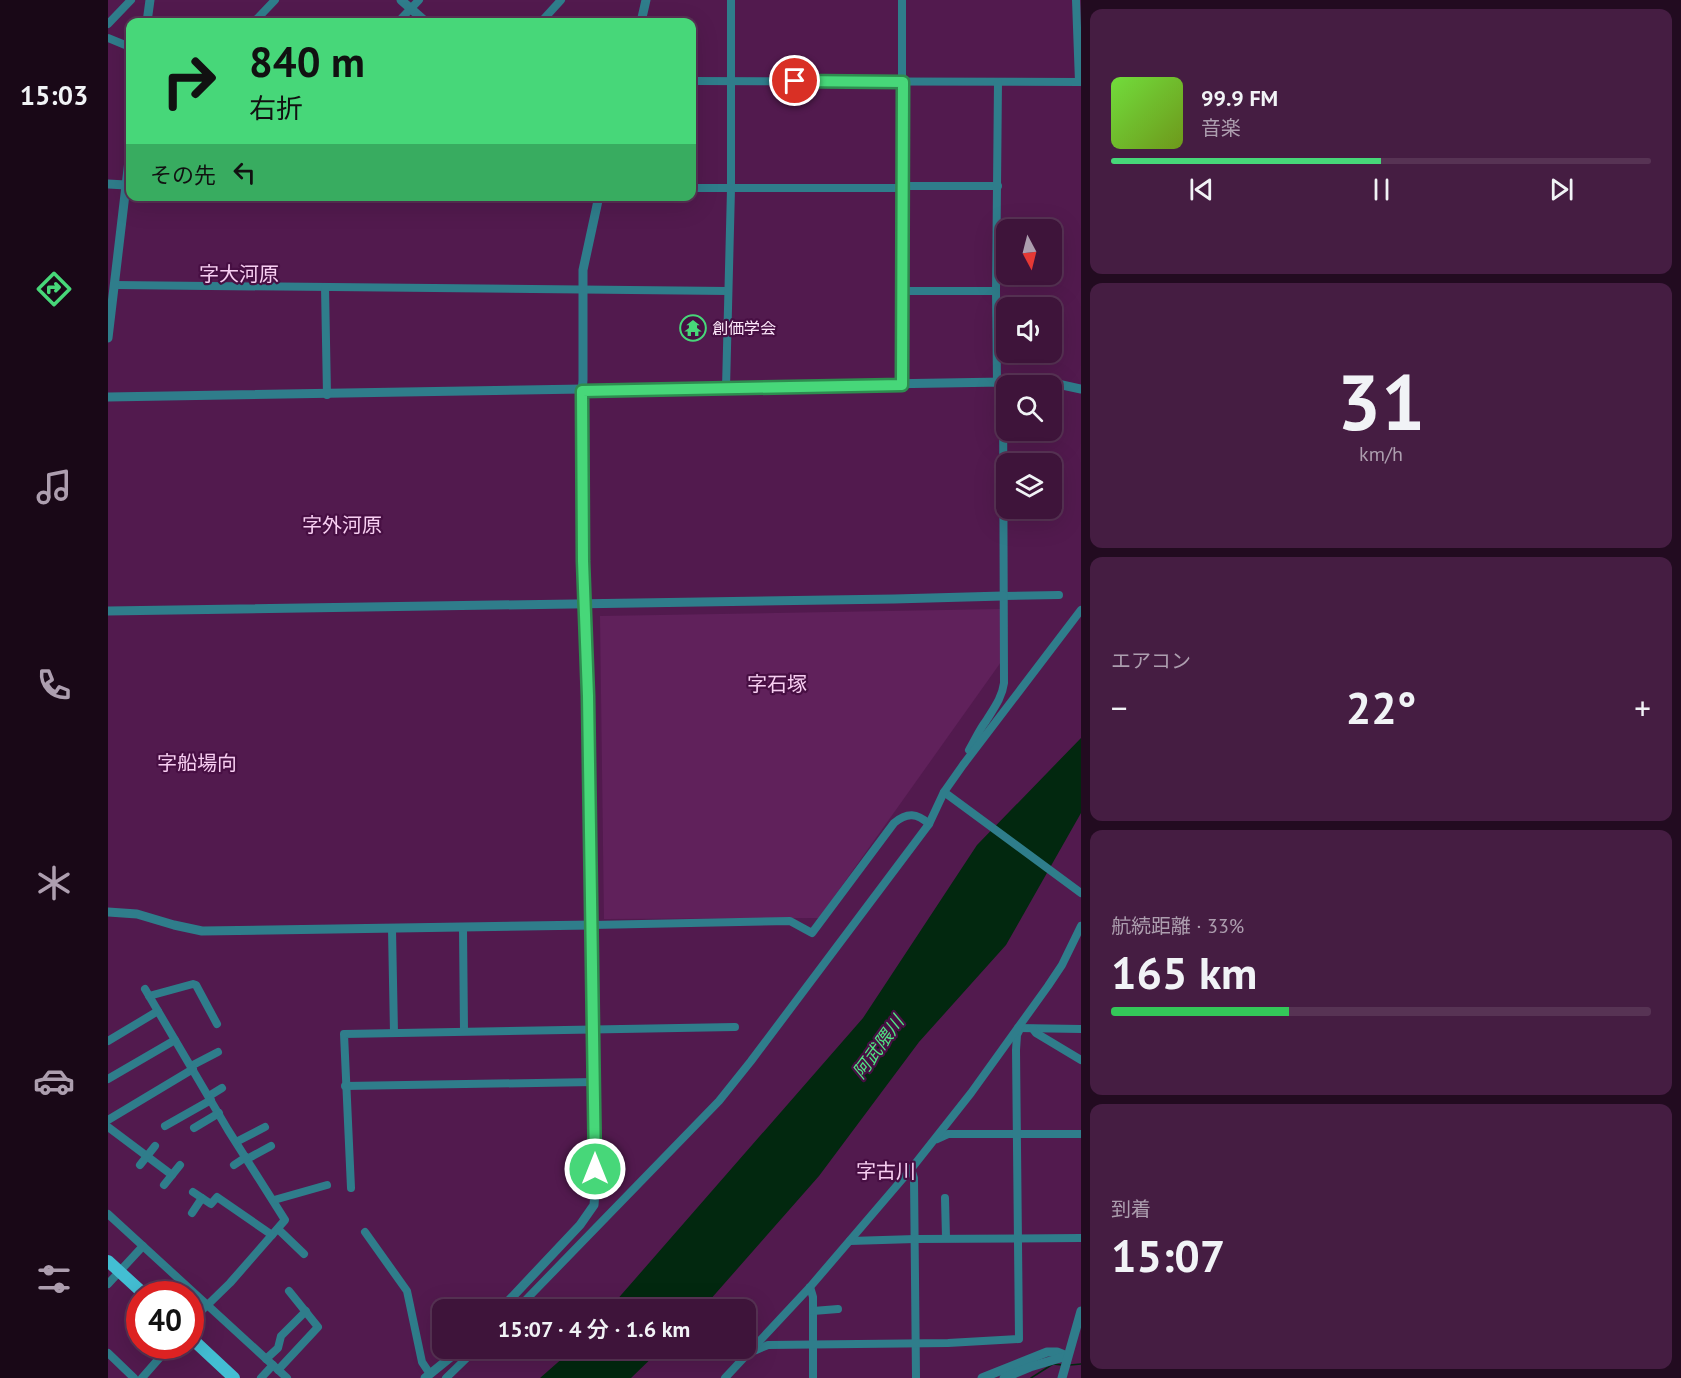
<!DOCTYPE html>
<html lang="ja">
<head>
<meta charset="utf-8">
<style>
  :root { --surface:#3e143a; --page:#451d42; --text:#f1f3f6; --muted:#ad9eaf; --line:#573354; --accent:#47d779 }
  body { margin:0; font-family:"PT Sans","Noto Sans JP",sans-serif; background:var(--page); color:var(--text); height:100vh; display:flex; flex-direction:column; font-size:22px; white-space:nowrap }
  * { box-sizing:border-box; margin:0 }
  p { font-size:20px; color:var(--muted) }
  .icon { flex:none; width:33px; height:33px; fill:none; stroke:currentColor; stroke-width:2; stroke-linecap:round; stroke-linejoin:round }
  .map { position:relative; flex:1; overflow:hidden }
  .drawer { display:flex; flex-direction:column; gap:9px; padding:9px; background:#220b20; width:600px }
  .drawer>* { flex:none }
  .guide { position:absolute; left:18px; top:18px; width:570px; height:183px; border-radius:12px; box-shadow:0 6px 24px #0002,0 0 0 2px var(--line); background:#47d779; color:#111; overflow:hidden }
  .needle { width:39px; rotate:173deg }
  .buttons { position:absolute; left:888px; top:219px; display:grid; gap:12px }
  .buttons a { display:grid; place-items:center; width:66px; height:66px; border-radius:12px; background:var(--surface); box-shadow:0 6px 24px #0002,0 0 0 2px var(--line); font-size:30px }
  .speed { position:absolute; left:18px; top:1281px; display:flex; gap:12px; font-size:30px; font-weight:700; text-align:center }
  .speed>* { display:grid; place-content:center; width:78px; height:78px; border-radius:50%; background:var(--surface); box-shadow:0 6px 24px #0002,0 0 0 2px var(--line); line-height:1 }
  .speed .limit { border:9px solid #d22; background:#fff; color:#111 }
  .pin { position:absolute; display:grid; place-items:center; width:51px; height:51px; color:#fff; margin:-26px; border:3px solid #fff; border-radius:50%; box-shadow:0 2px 6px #0007 }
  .me { position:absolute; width:66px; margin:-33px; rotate:0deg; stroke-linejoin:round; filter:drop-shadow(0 0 4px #0008) }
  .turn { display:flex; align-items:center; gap:21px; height:126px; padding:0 24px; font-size:27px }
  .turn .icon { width:78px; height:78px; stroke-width:2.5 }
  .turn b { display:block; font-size:42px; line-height:51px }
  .then { display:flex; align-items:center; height:57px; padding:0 24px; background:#0003; gap:12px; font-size:22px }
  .big { font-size:45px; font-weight:600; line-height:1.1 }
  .drawer .tile { flex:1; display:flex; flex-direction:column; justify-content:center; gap:9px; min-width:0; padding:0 21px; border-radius:12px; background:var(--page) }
  .drawer .dial { align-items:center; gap:0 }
  .dial b { font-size:78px; line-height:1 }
  .song { display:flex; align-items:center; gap:18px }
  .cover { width:72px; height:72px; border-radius:9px; background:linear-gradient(135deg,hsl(100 70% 55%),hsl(80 70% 35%)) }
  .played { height:6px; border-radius:3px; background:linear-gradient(90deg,var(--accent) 50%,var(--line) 50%) }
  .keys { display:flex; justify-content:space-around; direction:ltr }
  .heat { display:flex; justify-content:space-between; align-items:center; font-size:33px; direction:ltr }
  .charge { height:9px; border-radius:4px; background:linear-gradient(90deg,#34c759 33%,var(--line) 0) }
  .trip { position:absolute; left:324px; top:1299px; width:324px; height:60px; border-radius:12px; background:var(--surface); box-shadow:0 6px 24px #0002,0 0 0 2px var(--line); font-weight:600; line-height:60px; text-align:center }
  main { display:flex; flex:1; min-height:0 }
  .menu { display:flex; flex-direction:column; width:108px; justify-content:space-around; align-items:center; background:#190817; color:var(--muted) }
  .menu .icon { width:42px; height:42px }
  .menu .selected { color:var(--accent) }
  .menu b { font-size:27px; color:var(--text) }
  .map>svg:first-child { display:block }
</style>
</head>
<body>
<main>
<nav class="menu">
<b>15:03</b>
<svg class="icon selected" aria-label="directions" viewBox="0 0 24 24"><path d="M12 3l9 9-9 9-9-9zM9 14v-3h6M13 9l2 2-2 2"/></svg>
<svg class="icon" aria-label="music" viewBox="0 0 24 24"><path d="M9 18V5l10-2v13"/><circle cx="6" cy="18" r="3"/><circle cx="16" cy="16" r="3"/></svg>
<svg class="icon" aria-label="phone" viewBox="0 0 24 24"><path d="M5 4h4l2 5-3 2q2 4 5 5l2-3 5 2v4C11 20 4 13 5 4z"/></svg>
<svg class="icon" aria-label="climate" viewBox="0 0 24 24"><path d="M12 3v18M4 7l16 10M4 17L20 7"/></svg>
<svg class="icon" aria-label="car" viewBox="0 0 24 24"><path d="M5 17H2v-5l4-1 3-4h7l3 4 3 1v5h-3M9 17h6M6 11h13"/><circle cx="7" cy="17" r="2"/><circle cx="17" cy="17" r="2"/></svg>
<svg class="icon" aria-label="filters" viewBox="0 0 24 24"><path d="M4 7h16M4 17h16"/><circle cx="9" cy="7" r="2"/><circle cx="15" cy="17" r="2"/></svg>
</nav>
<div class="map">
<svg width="973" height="1378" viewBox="0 0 973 1378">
  <rect width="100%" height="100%" fill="#521a4e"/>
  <path fill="#60215b" d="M893,609V662L711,918L496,919L492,616Z"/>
  <g fill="#02280f">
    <path d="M973,738V813L898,945L811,1042L711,1176L594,1309L500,1310L755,1018L869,845Z"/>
    <path d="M465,1349V1348L553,1349L523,1378H432Z"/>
  </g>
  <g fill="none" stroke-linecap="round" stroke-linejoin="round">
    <g stroke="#02280f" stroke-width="1.5">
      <path d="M962,1365L973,1364"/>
      <path d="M923,1378L945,1364L954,1365"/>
    </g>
    <g stroke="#2f7d8b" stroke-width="8">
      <path d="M968,0L971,82"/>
      <path d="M146,22L167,0"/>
      <path d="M290,22L311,0"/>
      <path d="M433,22L453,0"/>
      <path d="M0,24L23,0"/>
      <path d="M0,38L22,47"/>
      <path d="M584,81L973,82"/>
      <path d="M584,188H794L801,186H890"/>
      <path d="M7,285L620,291"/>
      <path d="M217,287L219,395"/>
      <path d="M794,291H888"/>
      <path d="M889,383L888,291L890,82"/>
      <path d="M794,385V0"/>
      <path d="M618,388L623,189V0"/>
      <path d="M895,596L951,595"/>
      <path d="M861,750C867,740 871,730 878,721C886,708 894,698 896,683L895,382"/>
      <path d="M836,792L973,893"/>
      <path d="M484,925L682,921L704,933L786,823C799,812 809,813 821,824"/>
      <path d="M355,928L356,1031"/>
      <path d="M284,929L286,1033"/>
      <path d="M37,989L120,1130L177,1220L122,1283L82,1322"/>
      <path d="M41,996L85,984L88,985L109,1024"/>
      <path d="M910,1028L973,1029"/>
      <path d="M925,1029L928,1033L973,1060"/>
      <path d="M0,1041L50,1011"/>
      <path d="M83,1066L110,1052"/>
      <path d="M0,1079L67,1040"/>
      <path d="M237,1086L486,1082"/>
      <path d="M101,1096L114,1088"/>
      <path d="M0,1120L85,1069"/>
      <path d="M57,1126L103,1100"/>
      <path d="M0,1127L64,1175"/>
      <path d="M86,1128L111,1113"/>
      <path d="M829,1139L840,1134H973"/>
      <path d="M128,1142L157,1127"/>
      <path d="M139,1159L163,1146"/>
      <path d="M32,1165L47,1146"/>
      <path d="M126,1165L138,1157"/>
      <path d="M803,1169L806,1178L808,1378"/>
      <path d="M56,1185L72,1165"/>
      <path d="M243,1188L236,1034L627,1027"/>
      <path d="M85,1192L103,1204L109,1197L164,1235"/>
      <path d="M837,1198L838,1238"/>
      <path d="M166,1200L219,1185"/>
      <path d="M84,1213L94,1198"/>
      <path d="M0,1214L179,1378"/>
      <path d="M170,1229L196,1254"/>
      <path d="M257,1232L299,1291L314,1362L322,1374"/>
      <path d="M742,1241L807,1239L973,1238"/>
      <path d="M0,1284L35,1246"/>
      <path d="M702,1287L705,1297V1378"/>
      <path d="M408,1310L611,1101L643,1061L821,824L836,792L855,765L973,610"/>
      <path d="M705,1311L730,1309"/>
      <path d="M0,1353L26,1378"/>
      <path d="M641,1353L660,1345L840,1343L911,1339L908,1050L909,1035L912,1029"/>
      <path d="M158,1359L170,1348L173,1336L198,1311"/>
      <path d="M170,1370L210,1327L181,1291"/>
      <path d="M34,1378L62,1346"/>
      <path d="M153,1378L165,1365"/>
      <path d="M338,1378L369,1348"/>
      <path d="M617,1378L702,1287L803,1169L863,1093L940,986L954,965L973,926"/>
    </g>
    <g stroke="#2f7d8b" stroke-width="9">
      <path d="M293,0L318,22"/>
      <path d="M39,22L42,0"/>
      <path d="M533,22L538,0"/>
      <path d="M0,184L18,185"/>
      <path d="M0,338L22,152"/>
      <path d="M0,397L895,382L945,383L973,389"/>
      <path d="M0,611L786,599L895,596"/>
      <path d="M0,912L29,914L66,925L94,931L484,925"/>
      <path d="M392,1310L472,1225L486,1205L487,1192L483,855L473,406L475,380V270L491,196"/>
      <path d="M317,1378L354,1348"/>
      <path d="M874,1378L939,1352H949L959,1356"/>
      <path d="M896,1378L922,1367L959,1356"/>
      <path d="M954,1378L973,1311"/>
    </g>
    <g stroke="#43bed3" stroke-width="12">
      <path d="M0,1261L36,1294"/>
      <path d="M82,1337L126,1378"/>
    </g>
  </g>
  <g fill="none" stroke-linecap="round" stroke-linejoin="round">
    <g stroke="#2e8c4f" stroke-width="15">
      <path id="route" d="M487,1169L480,696L475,561L474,391L794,385L795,82L687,81"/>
    </g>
    <use href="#route" stroke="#47d779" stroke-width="10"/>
  </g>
  <defs>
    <g id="temple-ring" transform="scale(1.35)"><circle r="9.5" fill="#470f43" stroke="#47d779" stroke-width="1.5"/><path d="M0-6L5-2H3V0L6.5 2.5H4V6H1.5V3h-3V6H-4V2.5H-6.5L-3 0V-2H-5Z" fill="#47d779"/></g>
  </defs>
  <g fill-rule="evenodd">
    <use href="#temple-ring" x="585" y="328"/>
  </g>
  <g text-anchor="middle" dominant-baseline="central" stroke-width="4.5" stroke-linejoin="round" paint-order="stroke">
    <g font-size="16" fill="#fce7f9" stroke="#470f43" text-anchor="start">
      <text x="604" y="328">創価学会</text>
    </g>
    <g font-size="18" font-style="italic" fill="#51e583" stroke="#470f43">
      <text transform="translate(770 1047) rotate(-54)">阿武隈川</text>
    </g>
    <g font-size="20" fill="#f8cff2" stroke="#470f43">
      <text x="131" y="274">字大河原</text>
      <text x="234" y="525">字外河原</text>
      <text x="669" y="684">字石塚</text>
      <text x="89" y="763">字船場向</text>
      <text x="778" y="1171">字古川</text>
    </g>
  </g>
</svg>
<div class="buttons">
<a><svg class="needle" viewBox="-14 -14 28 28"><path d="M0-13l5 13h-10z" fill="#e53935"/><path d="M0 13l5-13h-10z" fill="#ad9eaf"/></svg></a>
<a><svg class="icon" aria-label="sound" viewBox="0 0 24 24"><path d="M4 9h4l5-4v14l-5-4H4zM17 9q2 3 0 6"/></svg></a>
<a><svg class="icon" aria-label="search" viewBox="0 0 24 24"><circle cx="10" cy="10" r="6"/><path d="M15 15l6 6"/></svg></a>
<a><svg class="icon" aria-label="layers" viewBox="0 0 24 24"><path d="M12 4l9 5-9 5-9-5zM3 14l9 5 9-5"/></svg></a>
</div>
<div class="speed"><div class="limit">40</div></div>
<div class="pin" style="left:687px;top:81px;background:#d93025"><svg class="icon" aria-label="arrive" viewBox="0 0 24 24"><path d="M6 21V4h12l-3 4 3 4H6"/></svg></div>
<svg class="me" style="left:487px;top:1169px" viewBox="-20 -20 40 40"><circle r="17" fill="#47d779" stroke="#fff" stroke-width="3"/><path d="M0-11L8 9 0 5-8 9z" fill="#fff"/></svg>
<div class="trip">15:07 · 4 分 · 1.6 km</div>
<div class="guide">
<div class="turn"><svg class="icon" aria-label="right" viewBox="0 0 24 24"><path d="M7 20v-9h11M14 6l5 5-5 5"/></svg><div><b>840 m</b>右折</div></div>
<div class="then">その先<svg class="icon" aria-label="left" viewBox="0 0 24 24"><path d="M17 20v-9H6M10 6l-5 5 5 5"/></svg></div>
</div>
</div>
<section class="drawer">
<div class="tile">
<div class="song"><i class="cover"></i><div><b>99.9 FM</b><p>音楽</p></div></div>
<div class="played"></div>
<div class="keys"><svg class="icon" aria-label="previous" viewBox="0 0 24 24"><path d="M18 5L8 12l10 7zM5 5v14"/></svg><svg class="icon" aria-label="pause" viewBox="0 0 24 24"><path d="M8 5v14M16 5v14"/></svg><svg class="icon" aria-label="next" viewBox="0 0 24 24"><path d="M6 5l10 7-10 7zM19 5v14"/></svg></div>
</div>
<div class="tile dial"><b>31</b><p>km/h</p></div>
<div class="tile"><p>エアコン</p>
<div class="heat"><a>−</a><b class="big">22°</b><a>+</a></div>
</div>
<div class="tile"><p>航続距離 · 33%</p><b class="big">165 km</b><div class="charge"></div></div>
<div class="tile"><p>到着</p><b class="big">15:07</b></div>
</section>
</main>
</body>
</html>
